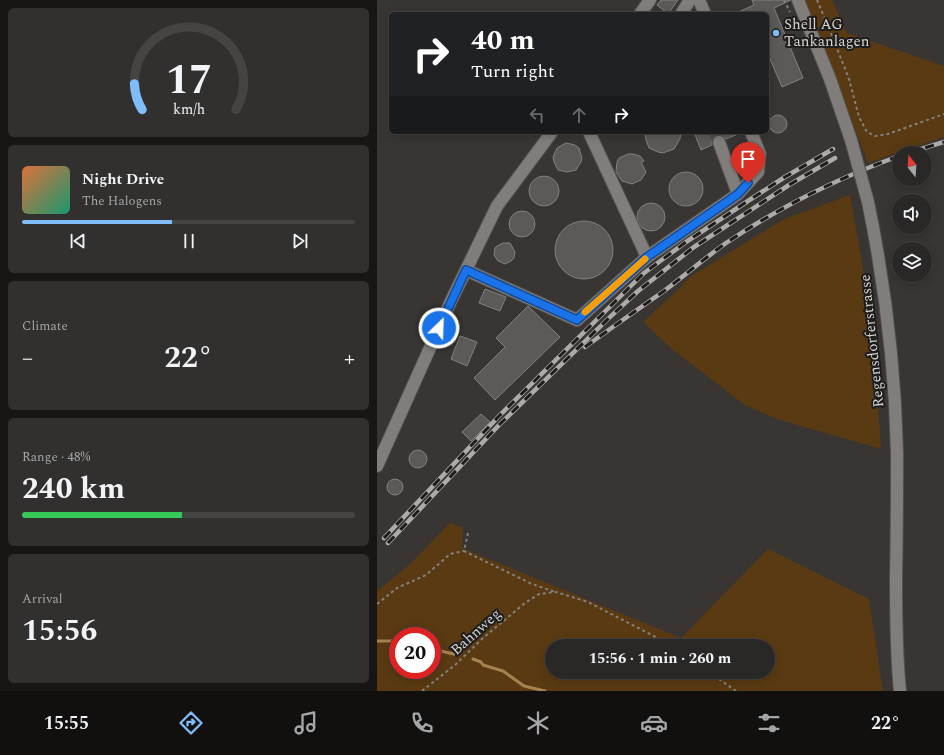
<!DOCTYPE html>
<html lang="en">
<head>
<meta charset="utf-8">
<style>
  :root { --surface:#2a2826; --page:#32302e; --text:#f1f3f6; --muted:#a5a6a7; --line:#464443; --accent:#7fbdfa }
  body { margin:0; font-family:Spectral,serif; background:var(--page); color:var(--text); height:100vh; display:flex; flex-direction:column; font-size:15px; white-space:nowrap }
  * { box-sizing:border-box; margin:0 }
  p { font-size:13px; color:var(--muted) }
  .icon { flex:none; width:22px; height:22px; fill:none; stroke:currentColor; stroke-width:2; stroke-linecap:round; stroke-linejoin:round }
  .map { position:relative; flex:1; overflow:hidden }
  .side { display:flex; flex-direction:column; gap:8px; padding:8px; background:#171615; width:377px }
  .side>* { flex:none }
  .hud { position:absolute; left:12px; top:12px; width:380px; height:122px; border-radius:6px; box-shadow:0 2px 10px #0003,0 0 0 1px var(--line); background:#202124; color:#fff; overflow:hidden }
  .needle { width:26px; rotate:343deg }
  .controls { position:absolute; left:515px; top:146px; display:grid; gap:8px }
  .controls a { display:grid; place-items:center; width:40px; height:40px; border-radius:50%; background:var(--surface); box-shadow:0 2px 10px #0003,0 0 0 1px var(--line); font-size:20px }
  .speed { position:absolute; left:12px; top:627px; display:flex; gap:8px; font-size:20px; font-weight:700; text-align:center }
  .speed>* { display:grid; place-content:center; width:52px; height:52px; border-radius:50%; background:var(--surface); box-shadow:0 2px 10px #0003,0 0 0 1px var(--line); line-height:1 }
  .speed .limit { border:6px solid #d22; background:#fff; color:#111 }
  .pin { position:absolute; display:grid; place-items:center; width:34px; height:34px; color:#fff; margin:-41px -17px; border-radius:50% 50% 50% 0; rotate:-45deg; box-shadow:0 0 4px #0007 }
  .pin .icon { rotate:45deg }
  .me { position:absolute; width:44px; margin:-22px; rotate:24deg; stroke-linejoin:round; filter:drop-shadow(0 0 3px #0008) }
  .turn { display:flex; align-items:center; gap:14px; height:84px; padding:0 16px; font-size:18px }
  .turn .icon { width:52px; height:52px; stroke-width:2.5 }
  .turn b { display:block; font-size:28px; line-height:34px }
  .lanes { display:flex; align-items:center; height:38px; padding:0 16px; background:#0003; justify-content:center; gap:20px; direction:ltr }
  .lanes .off { opacity:.35 }
  .big { font-size:30px; font-weight:700; line-height:1.1 }
  .side .card { flex:1; display:flex; flex-direction:column; justify-content:center; gap:6px; min-width:0; padding:0 14px; border-radius:6px; background:var(--page) }
  .side .dial { align-items:center; gap:0 }
  .dial svg { height:104px; overflow:visible; fill:none; stroke:var(--line); stroke-width:7; stroke-linecap:round; text-anchor:middle }
  .dial text { fill:var(--text); stroke:none }
  .song { display:flex; align-items:center; gap:12px }
  .cover { width:48px; height:48px; border-radius:6px; background:linear-gradient(135deg,hsl(20 70% 55%),hsl(160 70% 35%)) }
  .played { height:4px; border-radius:2px; background:linear-gradient(90deg,var(--accent) 45%,var(--line) 45%) }
  .keys { display:flex; justify-content:space-around; direction:ltr }
  .heat { display:flex; justify-content:space-between; align-items:center; font-size:22px; direction:ltr }
  .charge { height:6px; border-radius:3px; background:linear-gradient(90deg,#34c759 48%,var(--line) 0) }
  .trip { position:absolute; left:168px; top:639px; width:230px; height:40px; border-radius:20px; background:var(--surface); box-shadow:0 2px 10px #0003,0 0 0 1px var(--line); font-weight:700; line-height:40px; text-align:center }
  .tabs { display:flex; height:64px; justify-content:space-around; align-items:center; background:#11100f; color:var(--muted) }
  .tabs .icon { width:28px; height:28px }
  .tabs .selected { color:var(--accent) }
  .tabs b { font-size:18px; color:var(--text) }
  main { display:flex; flex:1; min-height:0 }
  .map>svg:first-child { display:block }
</style>
</head>
<body>
<main>
<section class="side">
<div class="card dial"><svg viewBox="0 0 100 80">
<path d="M14 69A42 42 0 1 1 86 69"/>
<path d="M14 69A42 42 0 0 1 8 49" stroke="#7fbdfa"/>
<text x="50" y="56" font-size="32" font-weight="700">17</text>
<text x="50" y="72" font-size="11">km/h</text>
</svg></div>
<div class="card">
<div class="song"><i class="cover"></i><div><b>Night Drive</b><p>The Halogens</p></div></div>
<div class="played"></div>
<div class="keys"><svg class="icon" aria-label="previous" viewBox="0 0 24 24"><path d="M18 5L8 12l10 7zM5 5v14"/></svg><svg class="icon" aria-label="pause" viewBox="0 0 24 24"><path d="M8 5v14M16 5v14"/></svg><svg class="icon" aria-label="next" viewBox="0 0 24 24"><path d="M6 5l10 7-10 7zM19 5v14"/></svg></div>
</div>
<div class="card"><p>Climate</p>
<div class="heat"><a>−</a><b class="big">22°</b><a>+</a></div>
</div>
<div class="card"><p>Range · 48%</p><b class="big">240 km</b><div class="charge"></div></div>
<div class="card"><p>Arrival</p><b class="big">15:56</b></div>
</section>
<div class="map">
<svg width="567" height="691" viewBox="0 0 567 691">
  <rect width="100%" height="100%" fill="#383533"/>
  <g fill="#593a12" fill-rule="evenodd">
    <path d="M427,0H455L470,33L567,66V137L491,163L439,26Z"/>
    <path d="M473,195L496,324L504,449L400,419L368,405L296,350L266,322L305,286L309,290L305,284L316,275L407,219Z"/>
    <path d="M73,523L86,528L85,548L304,638L391,549L492,599L506,691H0V591L32,565ZM21,636H55V670H21ZM175,646H391V672H175Z"/>
  </g>
  <g fill="none" stroke-linecap="round" stroke-linejoin="round">
    <g stroke="#a68250" stroke-width="3">
      <path d="M0,641H21"/>
      <path d="M55,649L81,655"/>
      <path d="M96,659L104,662L106,665L126,671L147,686L168,691"/>
    </g>
  </g>
  <g fill="#5c5a57" stroke="#827f7c">
    <path d="M284,0H301L291,14L280,5Z"/>
    <path d="M375,0H414L397,8L426,78L405,87L390,52V14H357L377,5Z"/>
    <circle cx="401" cy="124" r="9"/>
    <path d="M268,132H304L303,139L297,149L286,153L281,152L272,148L269,140Z"/>
    <path d="M317,132H366L349,139L344,135H339L335,140V145L324,150Z"/>
    <path d="M189,143L198,145L202,148L205,158L204,162L199,170L190,172L181,170L177,162L176,157L180,148Z"/>
    <path d="M251,154H256L263,156L267,161L264,162L269,172L264,180L255,184L245,181L239,172L240,162L242,158Z"/>
    <circle cx="309" cy="189" r="17"/>
    <circle cx="167" cy="191" r="15"/>
    <circle cx="274" cy="217" r="14"/>
    <circle cx="145" cy="224" r="13"/>
    <circle cx="207" cy="250" r="29"/>
    <path d="M126,243H133L138,252L137,258L134,261L128,264L121,261L117,255L118,248L120,246Z"/>
    <path d="M108,289L129,297L123,311L102,303Z"/>
    <path d="M151,306L183,337L118,400L97,378L128,347L119,338Z"/>
    <path d="M83,336L100,342L90,366L74,359Z"/>
    <path d="M104,414L113,422L94,441L85,432Z"/>
    <circle cx="41" cy="459" r="9"/>
    <circle cx="18" cy="487" r="8"/>
  </g>
  <g fill="none" stroke-linecap="round" stroke-linejoin="round">
    <path stroke="#504d4b" stroke-width="12" stroke-dasharray="12 6" stroke-linecap="butt" d="M337,132L342,142"/>
    <g stroke="#52514f" stroke-width="14">
      <g id="minor">
        <path d="M322,0L328,14"/>
        <path d="M421,0L453,79L474,140"/>
        <path d="M263,14L273,0"/>
        <path d="M304,14L313,0"/>
        <path d="M212,132L270,257"/>
        <path d="M342,142L361,194L381,172L383,154L374,132"/>
        <path d="M491,202C508,284 518,367 520,452C520,493 520,534 519,576C519,614 519,653 523,691"/>
        <path d="M89,270L200,320L270,257L361,194"/>
        <path d="M0,466L74,301L120,206L175,132"/>
      </g>
    </g>
    <g stroke="#83817f" stroke-width="2" stroke-dasharray="3 3" stroke-linecap="butt">
      <path d="M407,0L413,12"/>
      <path d="M440,0L452,28L472,79L482,117L490,132L498,136L511,134L567,114"/>
      <path d="M91,533L87,551L155,584L178,592"/>
      <path d="M0,604L20,588L49,575L73,554L87,551"/>
      <path d="M332,672L359,691"/>
      <path d="M45,691L78,665L106,638L148,603L162,594L179,592L211,602L296,646"/>
    </g>
    <use href="#minor" stroke="#807d7a" stroke-width="12"/>
    <g stroke="#adaba9" stroke-width="4.5">
      <g id="rail">
        <path d="M531,153L567,142"/>
        <path d="M208,347C234,328 260,310 287,291C308,275 328,258 349,243C403,207 461,178 522,156"/>
        <path d="M7,538L122,416L267,273L309,242L377,197L408,177L456,149"/>
        <path d="M11,543L122,425L232,318L261,291L317,247L412,185L458,158"/>
      </g>
    </g>
    <use href="#rail" stroke="#1e1d1c" stroke-width="3" stroke-dasharray="9" stroke-linecap="butt"/>
    <g stroke="#52514f" stroke-width="14" stroke-linecap="butt">
      <path id="minor-bridge" d="M474,140L491,202"/>
    </g>
    <use href="#minor-bridge" stroke="#807d7a" stroke-width="12"/>
  </g>
  <g fill="none" stroke-linecap="round" stroke-linejoin="round">
    <g stroke="#114b97" stroke-width="10">
      <path id="route" d="M62,328L89,270L200,320L270,257L361,194L371,183"/>
    </g>
    <use href="#route" stroke="#1a73e8" stroke-width="7"/>
    <path stroke="#f59e0b" stroke-width="7" d="M208,312L268,259"/>
  </g>
  <circle fill="#7fbdfa" stroke="#1e1d1c" stroke-width="1.5" cx="399" cy="33" r="4"/>
  <g text-anchor="middle" dominant-baseline="central" stroke-width="4" stroke-linejoin="round" paint-order="stroke">
    <g font-size="15" fill="#d6d5d3" stroke="#1e1d1c" text-anchor="start">
      <text x="407" y="24">Shell AG<tspan x="407" dy="17">Tankanlagen</tspan></text>
    </g>
    <g font-size="15" fill="#d6d5d3" stroke="#1e1d1c">
      <text transform="translate(495 341) rotate(-96)">Regensdorferstrasse</text>
      <text transform="translate(99 632) rotate(-42)">Bahnweg</text>
    </g>
  </g>
</svg>
<div class="controls">
<a><svg class="needle" viewBox="-14 -14 28 28"><path d="M0-13l5 13h-10z" fill="#e53935"/><path d="M0 13l5-13h-10z" fill="#a5a6a7"/></svg></a>
<a><svg class="icon" aria-label="sound" viewBox="0 0 24 24"><path d="M4 9h4l5-4v14l-5-4H4zM17 9q2 3 0 6"/></svg></a>
<a><svg class="icon" aria-label="layers" viewBox="0 0 24 24"><path d="M12 4l9 5-9 5-9-5zM3 14l9 5 9-5"/></svg></a>
</div>
<div class="speed"><div class="limit">20</div></div>
<div class="pin" style="left:371px;top:183px;background:#d93025"><svg class="icon" aria-label="arrive" viewBox="0 0 24 24"><path d="M6 21V4h12l-3 4 3 4H6"/></svg></div>
<svg class="me" style="left:62px;top:328px" viewBox="-20 -20 40 40"><circle r="17" fill="#1a73e8" stroke="#fff" stroke-width="3"/><path d="M0-11L8 9 0 5-8 9z" fill="#fff"/></svg>
<div class="trip">15:56 · 1 min · 260 m</div>
<div class="hud">
<div class="turn"><svg class="icon" aria-label="right" viewBox="0 0 24 24"><path d="M7 20v-9h11M14 6l5 5-5 5"/></svg><div><b>40 m</b>Turn right</div></div>
<div class="lanes"><svg class="icon off" aria-label="left" viewBox="0 0 24 24"><path d="M17 20v-9H6M10 6l-5 5 5 5"/></svg><svg class="icon off" aria-label="ahead" viewBox="0 0 24 24"><path d="M12 20V5M6 11l6-6 6 6"/></svg><svg class="icon" aria-label="right" viewBox="0 0 24 24"><path d="M7 20v-9h11M14 6l5 5-5 5"/></svg></div>
</div>
</div>
</main>
<nav class="tabs">
<b>15:55</b>
<svg class="icon selected" aria-label="directions" viewBox="0 0 24 24"><path d="M12 3l9 9-9 9-9-9zM9 14v-3h6M13 9l2 2-2 2"/></svg>
<svg class="icon" aria-label="music" viewBox="0 0 24 24"><path d="M9 18V5l10-2v13"/><circle cx="6" cy="18" r="3"/><circle cx="16" cy="16" r="3"/></svg>
<svg class="icon" aria-label="phone" viewBox="0 0 24 24"><path d="M5 4h4l2 5-3 2q2 4 5 5l2-3 5 2v4C11 20 4 13 5 4z"/></svg>
<svg class="icon" aria-label="climate" viewBox="0 0 24 24"><path d="M12 3v18M4 7l16 10M4 17L20 7"/></svg>
<svg class="icon" aria-label="car" viewBox="0 0 24 24"><path d="M5 17H2v-5l4-1 3-4h7l3 4 3 1v5h-3M9 17h6M6 11h13"/><circle cx="7" cy="17" r="2"/><circle cx="17" cy="17" r="2"/></svg>
<svg class="icon" aria-label="filters" viewBox="0 0 24 24"><path d="M4 7h16M4 17h16"/><circle cx="9" cy="7" r="2"/><circle cx="15" cy="17" r="2"/></svg>
<b>22°</b>
</nav>
</body>
</html>
